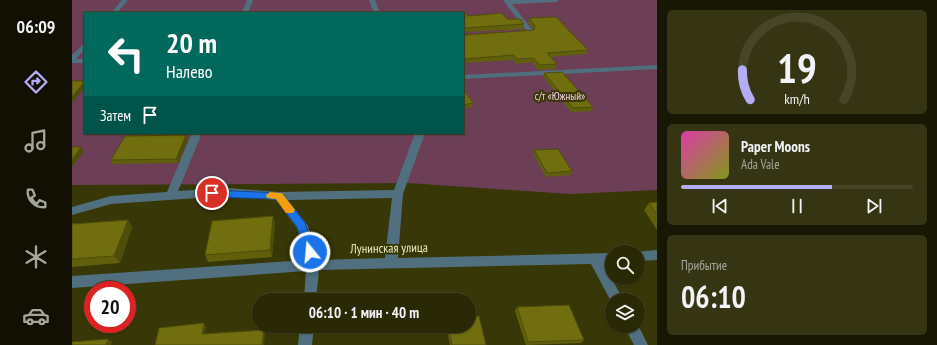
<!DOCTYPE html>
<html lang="ru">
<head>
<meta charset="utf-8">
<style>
  :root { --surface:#2a2905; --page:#363513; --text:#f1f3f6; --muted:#a5a69a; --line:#464527; --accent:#b4acf9 }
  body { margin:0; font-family:"PT Sans Narrow",sans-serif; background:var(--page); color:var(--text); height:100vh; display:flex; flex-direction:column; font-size:15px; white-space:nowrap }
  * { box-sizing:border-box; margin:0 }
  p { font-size:13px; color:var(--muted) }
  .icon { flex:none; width:22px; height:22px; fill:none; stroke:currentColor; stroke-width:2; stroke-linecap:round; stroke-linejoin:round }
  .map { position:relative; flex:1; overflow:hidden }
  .panel { display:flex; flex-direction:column; gap:10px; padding:10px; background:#171703; width:280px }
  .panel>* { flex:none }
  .top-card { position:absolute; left:12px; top:12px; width:380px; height:122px; border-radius:0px; box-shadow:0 1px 3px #0004,0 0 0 1px var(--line); background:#00695c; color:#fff; overflow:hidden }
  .tools { position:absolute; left:533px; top:245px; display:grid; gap:8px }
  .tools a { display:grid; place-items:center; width:40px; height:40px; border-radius:50%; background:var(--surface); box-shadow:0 1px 3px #0004,0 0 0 1px var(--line); font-size:20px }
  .speed { position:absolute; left:12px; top:281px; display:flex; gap:8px; font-size:20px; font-weight:700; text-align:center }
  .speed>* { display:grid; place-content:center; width:52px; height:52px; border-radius:50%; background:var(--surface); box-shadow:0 1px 3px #0004,0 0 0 1px var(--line); line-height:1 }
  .speed .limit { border:6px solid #d22; background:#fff; color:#111 }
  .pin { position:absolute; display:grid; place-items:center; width:34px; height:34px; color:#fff; margin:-17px; border:2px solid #fff; border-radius:50%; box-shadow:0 1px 4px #0007 }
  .me { position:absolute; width:44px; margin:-22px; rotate:343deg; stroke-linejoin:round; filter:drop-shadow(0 0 3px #0008) }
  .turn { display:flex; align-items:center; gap:14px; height:84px; padding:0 16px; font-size:18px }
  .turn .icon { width:52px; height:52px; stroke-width:2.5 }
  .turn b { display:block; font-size:28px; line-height:34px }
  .then { display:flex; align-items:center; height:38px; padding:0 16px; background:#0003; gap:8px; font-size:15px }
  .big { font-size:30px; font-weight:700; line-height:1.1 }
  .panel .tile { flex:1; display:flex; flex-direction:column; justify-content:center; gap:6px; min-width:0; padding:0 14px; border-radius:6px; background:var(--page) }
  .panel .dial { align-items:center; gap:0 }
  .dial svg { height:104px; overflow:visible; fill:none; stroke:var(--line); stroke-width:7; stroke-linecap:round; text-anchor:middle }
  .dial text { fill:var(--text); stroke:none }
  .song { display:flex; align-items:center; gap:12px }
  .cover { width:48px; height:48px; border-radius:6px; background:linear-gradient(135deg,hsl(320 70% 55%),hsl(70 70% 35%)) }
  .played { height:4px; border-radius:2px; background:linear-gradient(90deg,var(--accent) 65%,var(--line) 65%) }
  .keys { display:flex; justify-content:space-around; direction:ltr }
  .trip { position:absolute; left:180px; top:293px; width:224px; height:40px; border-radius:20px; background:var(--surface); box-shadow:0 1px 3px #0004,0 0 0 1px var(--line); font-weight:700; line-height:40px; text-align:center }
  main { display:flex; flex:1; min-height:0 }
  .menu { display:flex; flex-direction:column; width:72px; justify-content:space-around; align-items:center; background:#111002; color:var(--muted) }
  .menu .icon { width:28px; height:28px }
  .menu .current { color:var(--accent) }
  .menu b { font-size:18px; color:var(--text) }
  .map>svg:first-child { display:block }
</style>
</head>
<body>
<main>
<nav class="menu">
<b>06:09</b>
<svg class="icon current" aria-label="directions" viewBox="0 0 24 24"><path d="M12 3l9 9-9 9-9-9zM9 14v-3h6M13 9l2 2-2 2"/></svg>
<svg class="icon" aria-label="music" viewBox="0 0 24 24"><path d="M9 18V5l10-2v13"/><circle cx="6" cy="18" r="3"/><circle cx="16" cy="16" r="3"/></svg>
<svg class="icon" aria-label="phone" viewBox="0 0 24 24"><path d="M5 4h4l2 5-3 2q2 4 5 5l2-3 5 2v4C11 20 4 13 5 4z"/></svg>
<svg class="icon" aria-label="climate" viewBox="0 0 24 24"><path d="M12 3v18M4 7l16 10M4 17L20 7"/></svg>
<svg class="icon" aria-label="car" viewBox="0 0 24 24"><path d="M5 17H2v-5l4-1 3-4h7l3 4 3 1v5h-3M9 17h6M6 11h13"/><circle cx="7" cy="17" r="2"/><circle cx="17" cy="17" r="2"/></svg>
</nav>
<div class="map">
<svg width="585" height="345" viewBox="0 0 585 345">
  <rect width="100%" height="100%" fill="#383707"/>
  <path fill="#6d3f57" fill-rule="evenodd" d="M0,0H585V190L498,194L336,183L0,185ZM13,13H391V133H13Z"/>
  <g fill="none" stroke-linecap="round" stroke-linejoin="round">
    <g fill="#50707f" fill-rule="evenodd">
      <path d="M50,0H56L45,13H39Z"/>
      <path d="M175,0H181L176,13H170Z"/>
      <path d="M297,0H303L308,13H302Z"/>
      <path d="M431,0H487L484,2L440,4L462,32C459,35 450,36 445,34V32L454,30Z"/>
      <path d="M13,43V49L4,59H13V63H0V55Z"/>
      <path d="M585,65V69L391,79V75Z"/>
      <path d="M120,133H130L106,191L154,188L207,192L322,190L343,133H353L331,194L326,258L540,253V263H532L551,300H540V303L519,264L247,270L244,300H232L234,271L0,288V276L234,260L225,228L204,200L154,196L39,204L0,215V207L39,196L95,192ZM320,198L313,258L246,260L236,226L216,200Z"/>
      <path d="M585,250V260L566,261V252H563Z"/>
      <path d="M566,325L576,345H562L552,326Z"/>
      <path d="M228,326H242L240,345H226Z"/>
    </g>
  </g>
  <g fill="#605f0c">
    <path d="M391,14L396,16L435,19L452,24L451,29L391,32Z"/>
    <path d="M457,18L516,50L514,54L478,57L485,64L483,69L466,70L460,62L444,64L441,60L391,63V34L392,35L462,30L456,22Z"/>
    <path d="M472,73L521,107L519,111L499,112L471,76Z"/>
    <path d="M391,89L401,103L400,107L391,109Z"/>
    <path d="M116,139L106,163L41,164L39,160Z"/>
    <path d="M462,150L500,171L498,175L474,177L461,154Z"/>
    <path d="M585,202V230L572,210L577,203Z"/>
    <path d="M201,216L203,224L200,257L136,262L133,255Z"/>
    <path d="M56,220L60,227L48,263L0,267V224Z"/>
    <path d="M445,307L512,340L509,343L454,345L443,311Z"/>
    <path d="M374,326H397L414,345H378Z"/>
  </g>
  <g fill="#4e4d0a">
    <path d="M13,81V87L1,102L0,100V97Z"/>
    <path d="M114,135L116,139L106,163L104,159Z"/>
    <path d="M9,147L12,151L0,167V160Z"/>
    <path d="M201,216L203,224L200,257L198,250Z"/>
    <path d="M56,220L60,227L48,263L42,256Z"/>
    <path d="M132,323L134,327L132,337L130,334Z"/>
    <path d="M192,330L193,334L192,345H190Z"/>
    <path d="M36,339L40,342L39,345H34Z"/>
  </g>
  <g fill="#706e0e" stroke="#4e4d0a">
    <path d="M430,13L435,19H448L452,24L392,28L391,31V14H394L396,16Z"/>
    <path d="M484,17L516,50L475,53L485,64L467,65L462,58L445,59L442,55L392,59L391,57V34L392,35L462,30L463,26L457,18Z"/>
    <path d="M490,72L521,107L501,108L472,73Z"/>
    <path d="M0,81H13L0,97Z"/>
    <path d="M391,89L401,103L391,105Z"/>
    <path d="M114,135L104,159L39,160L53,136Z"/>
    <path d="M0,147H9L0,160Z"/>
    <path d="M486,149L500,171L475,173L462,150Z"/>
    <path d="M585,202V214L577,203Z"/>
    <path d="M201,216L198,250L133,255L140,221Z"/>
    <path d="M56,220L42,256L0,259V224Z"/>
    <path d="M497,305L512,340L456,342L445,307Z"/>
    <path d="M407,316L414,345H380L376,326H397V317Z"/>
    <path d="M132,323L130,334L192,330L190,345H83L87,328Z"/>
    <path d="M36,339L34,345H0V342Z"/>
  </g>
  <path fill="#1a73e8" stroke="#114b97" d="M140,190L210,193L233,223L243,252L241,255H234L225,227L204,199L140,197L136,193Z"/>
  <path fill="#f59e0b" d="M198,192L210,193L223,210L221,213H214L204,199L195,198L194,195Z"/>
  <g text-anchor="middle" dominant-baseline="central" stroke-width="4" stroke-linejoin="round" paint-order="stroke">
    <g font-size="11" fill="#f6cfe1" stroke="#383707">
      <text x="488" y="96">с/т «Южный»</text>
    </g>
    <g font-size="13" fill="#ececc3" stroke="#383707">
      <text transform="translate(317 248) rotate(-1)">Лунинская улица</text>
    </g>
  </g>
</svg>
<div class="tools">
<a><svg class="icon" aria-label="search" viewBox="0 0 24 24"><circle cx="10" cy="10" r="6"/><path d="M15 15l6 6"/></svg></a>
<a><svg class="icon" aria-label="layers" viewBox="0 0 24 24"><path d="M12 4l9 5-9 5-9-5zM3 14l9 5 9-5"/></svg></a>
</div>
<div class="speed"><div class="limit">20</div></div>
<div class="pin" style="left:140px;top:193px;background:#d93025"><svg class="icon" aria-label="arrive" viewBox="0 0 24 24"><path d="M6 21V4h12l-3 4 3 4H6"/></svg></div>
<svg class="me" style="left:238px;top:252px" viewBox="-20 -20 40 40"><circle r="17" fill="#1a73e8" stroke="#fff" stroke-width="3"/><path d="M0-11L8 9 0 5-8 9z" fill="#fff"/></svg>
<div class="trip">06:10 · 1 мин · 40 m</div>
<div class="top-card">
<div class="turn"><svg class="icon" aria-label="left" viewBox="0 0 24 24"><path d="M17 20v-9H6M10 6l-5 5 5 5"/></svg><div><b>20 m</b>Налево</div></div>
<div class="then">Затем<svg class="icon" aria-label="arrive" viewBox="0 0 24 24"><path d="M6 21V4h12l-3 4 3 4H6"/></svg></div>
</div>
</div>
<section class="panel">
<div class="tile dial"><svg viewBox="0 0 100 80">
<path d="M14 69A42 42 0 1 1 86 69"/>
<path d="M14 69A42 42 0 0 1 8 46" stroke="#b4acf9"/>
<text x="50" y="56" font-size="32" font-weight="700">19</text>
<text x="50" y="72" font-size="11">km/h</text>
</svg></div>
<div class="tile">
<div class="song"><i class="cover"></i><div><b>Paper Moons</b><p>Ada Vale</p></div></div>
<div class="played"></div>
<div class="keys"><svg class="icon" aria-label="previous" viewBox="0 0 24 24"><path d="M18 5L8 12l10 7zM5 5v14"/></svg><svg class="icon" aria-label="pause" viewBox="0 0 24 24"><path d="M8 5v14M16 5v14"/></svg><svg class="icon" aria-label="next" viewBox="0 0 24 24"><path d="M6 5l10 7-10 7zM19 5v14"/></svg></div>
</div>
<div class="tile"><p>Прибытие</p><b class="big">06:10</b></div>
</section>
</main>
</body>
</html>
